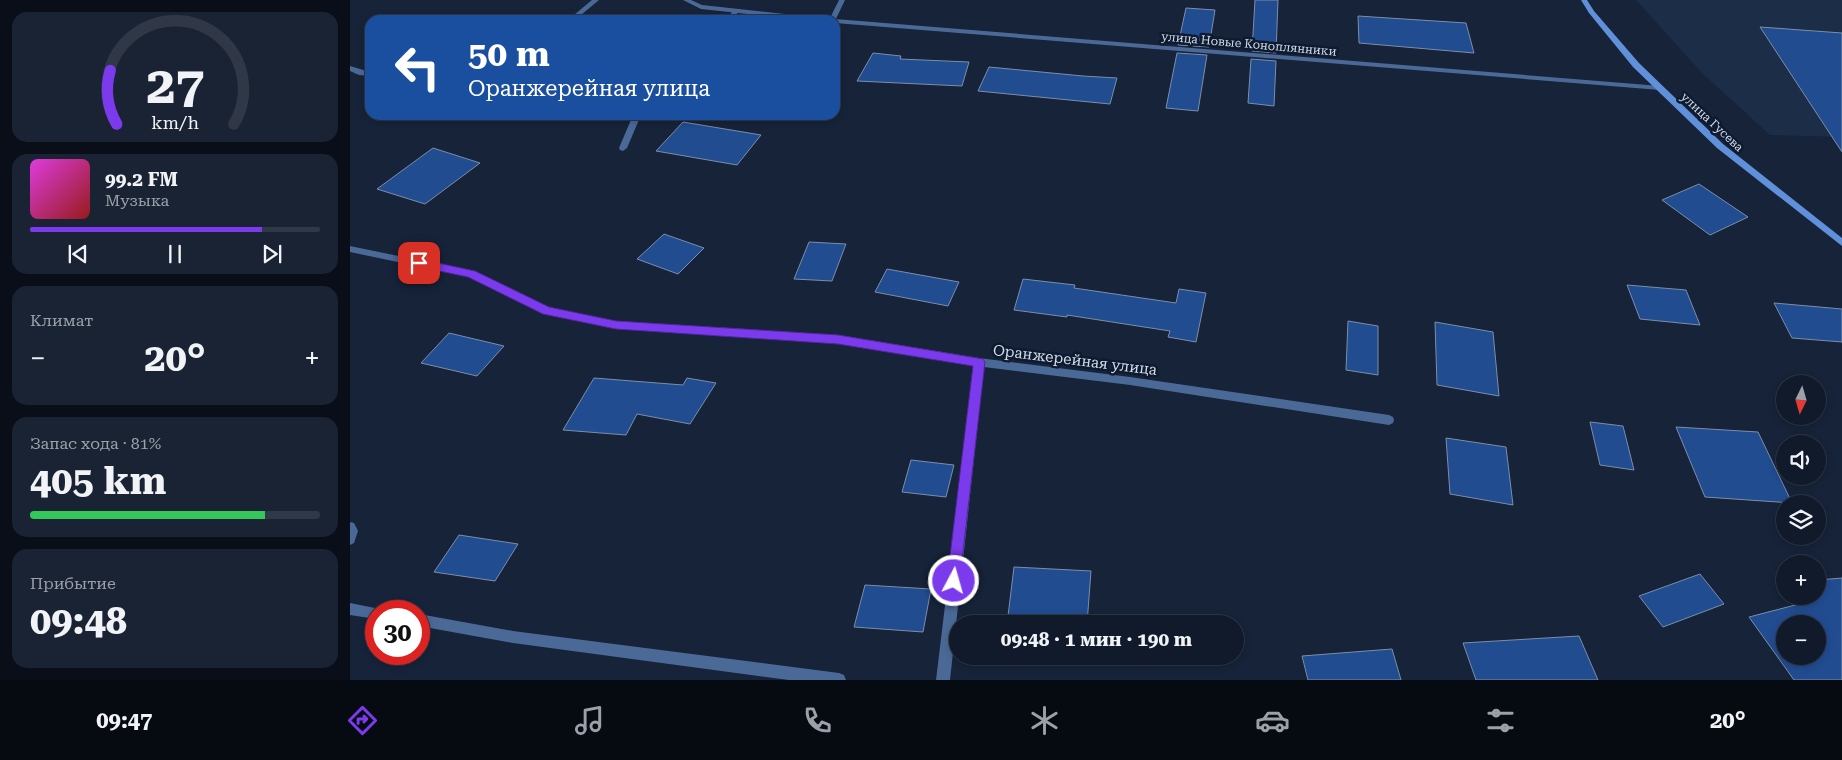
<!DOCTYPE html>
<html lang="ru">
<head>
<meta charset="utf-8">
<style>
  :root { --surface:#101a2b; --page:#192333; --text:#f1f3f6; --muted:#9ca1a9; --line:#303847; --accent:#7c3aed }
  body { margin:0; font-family:"Roboto Serif",serif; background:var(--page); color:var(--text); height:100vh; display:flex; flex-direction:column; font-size:19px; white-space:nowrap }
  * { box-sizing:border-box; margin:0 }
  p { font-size:16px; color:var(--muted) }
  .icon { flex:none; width:28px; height:28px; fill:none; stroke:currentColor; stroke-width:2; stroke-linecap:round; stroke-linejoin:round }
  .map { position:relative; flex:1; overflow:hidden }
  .panel { display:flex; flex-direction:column; gap:12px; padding:12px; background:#090e18; width:350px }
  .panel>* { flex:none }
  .top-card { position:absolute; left:15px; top:15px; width:475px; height:105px; border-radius:15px; box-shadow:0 2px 8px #0003,0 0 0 1px var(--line); background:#1a4fa0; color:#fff; overflow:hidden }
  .needle { width:32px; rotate:185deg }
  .controls { position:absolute; left:1426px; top:375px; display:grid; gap:10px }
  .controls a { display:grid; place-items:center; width:50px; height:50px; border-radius:50%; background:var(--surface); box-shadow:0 2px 8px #0003,0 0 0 1px var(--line); font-size:25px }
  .speed { position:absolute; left:15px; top:600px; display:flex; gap:10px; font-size:25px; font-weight:700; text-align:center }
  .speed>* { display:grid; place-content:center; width:65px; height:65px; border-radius:50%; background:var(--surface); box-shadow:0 2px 8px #0003,0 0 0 1px var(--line); line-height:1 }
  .speed .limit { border:8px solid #d22; background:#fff; color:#111 }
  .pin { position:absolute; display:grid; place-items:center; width:42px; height:42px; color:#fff; margin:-21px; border-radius:10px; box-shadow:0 2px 8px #0006 }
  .me { position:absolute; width:55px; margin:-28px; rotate:6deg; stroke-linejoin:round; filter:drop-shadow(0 0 4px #0008) }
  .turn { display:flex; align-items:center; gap:18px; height:105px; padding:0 20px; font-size:22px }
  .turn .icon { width:65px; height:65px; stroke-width:2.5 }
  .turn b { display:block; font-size:35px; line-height:42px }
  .big { font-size:38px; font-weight:700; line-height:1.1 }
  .panel .tile { flex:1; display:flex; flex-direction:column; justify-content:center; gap:8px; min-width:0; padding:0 18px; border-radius:15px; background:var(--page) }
  .panel .dial { align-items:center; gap:0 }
  .dial svg { height:130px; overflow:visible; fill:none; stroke:var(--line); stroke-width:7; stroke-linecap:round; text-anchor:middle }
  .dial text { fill:var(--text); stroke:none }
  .song { display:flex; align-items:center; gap:15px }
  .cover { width:60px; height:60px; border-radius:8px; background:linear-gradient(135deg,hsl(300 70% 55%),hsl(0 70% 35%)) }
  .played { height:5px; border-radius:2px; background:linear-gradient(90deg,var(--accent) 80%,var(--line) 80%) }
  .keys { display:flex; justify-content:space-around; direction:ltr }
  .heat { display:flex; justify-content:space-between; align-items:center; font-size:28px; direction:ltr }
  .charge { height:8px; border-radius:4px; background:linear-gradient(90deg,#34c759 81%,var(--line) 0) }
  .trip { position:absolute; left:599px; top:615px; width:295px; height:50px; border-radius:25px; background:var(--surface); box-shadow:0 2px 8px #0003,0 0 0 1px var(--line); font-weight:700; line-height:50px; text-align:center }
  .tabs { display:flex; height:80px; justify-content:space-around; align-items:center; background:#060a11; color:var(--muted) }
  .tabs .icon { width:35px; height:35px }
  .tabs .active { color:var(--accent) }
  .tabs b { font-size:22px; color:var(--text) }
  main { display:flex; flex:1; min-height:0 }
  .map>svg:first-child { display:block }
</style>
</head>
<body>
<main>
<section class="panel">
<div class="tile dial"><svg viewBox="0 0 100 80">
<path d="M14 69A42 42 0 1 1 86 69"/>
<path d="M14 69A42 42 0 0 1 10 36" stroke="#7c3aed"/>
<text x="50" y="56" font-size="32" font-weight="700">27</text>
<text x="50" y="72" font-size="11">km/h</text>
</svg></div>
<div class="tile">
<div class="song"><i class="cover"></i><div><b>99.2 FM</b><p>Музыка</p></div></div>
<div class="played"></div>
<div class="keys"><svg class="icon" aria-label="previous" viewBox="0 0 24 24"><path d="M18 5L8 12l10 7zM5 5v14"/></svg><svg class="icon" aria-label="pause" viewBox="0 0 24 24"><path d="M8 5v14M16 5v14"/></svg><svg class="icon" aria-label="next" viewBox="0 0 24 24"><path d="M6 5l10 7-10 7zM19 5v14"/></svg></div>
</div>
<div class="tile"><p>Климат</p>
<div class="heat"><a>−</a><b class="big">20°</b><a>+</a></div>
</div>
<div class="tile"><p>Запас хода · 81%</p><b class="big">405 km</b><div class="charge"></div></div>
<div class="tile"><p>Прибытие</p><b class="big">09:48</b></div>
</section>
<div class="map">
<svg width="1492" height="680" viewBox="0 0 1492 680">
  <rect width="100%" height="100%" fill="#162339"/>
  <path fill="#1c2d48" d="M1286,0H1492V137L1420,135L1351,72Z"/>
  <g fill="#214c90" stroke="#7c8ea9" fill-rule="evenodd">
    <path d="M905,0H928L926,53L902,51Z"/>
    <path d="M836,8L865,10L859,47L828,45Z"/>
    <path d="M1008,16L1116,23L1124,53L1009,43Z"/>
    <path d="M1410,27L1492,33V152Z"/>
    <path d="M523,53L551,56L550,59L619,62L612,86L507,81Z"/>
    <path d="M827,53L857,55L848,111L816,108Z"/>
    <path d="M901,59L926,61L924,106L898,103Z"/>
    <path d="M639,67L733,76L767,78L760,104L628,91Z"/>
    <path d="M333,122L411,135L387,165L306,151Z"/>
    <path d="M83,148L130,163L75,204L27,189Z"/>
    <path d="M1349,184L1398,217L1360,235L1312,200Z"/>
    <path d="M314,234L354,248L328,274L287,259Z"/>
    <path d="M459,242L496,244L482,281L444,279Z"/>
    <path d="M537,269L609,282L598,306L525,292Z"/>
    <path d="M673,279L725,285L724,288L826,303L829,289L856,293L846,342L818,337L820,331L717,315V317L664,310Z"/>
    <path d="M1277,285L1336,290L1350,325L1290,319Z"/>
    <path d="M1424,303L1492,309V342L1442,338Z"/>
    <path d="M998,321L1028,326V375L996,370Z"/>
    <path d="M1085,322L1143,332L1149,396L1087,385Z"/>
    <path d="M99,333L154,346L127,376L71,363Z"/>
    <path d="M244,378L333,385L337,378L366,383L340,424L287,414L276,435L213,430Z"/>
    <path d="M1240,422L1273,426L1284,470L1250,465Z"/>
    <path d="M1326,427L1408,432L1442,503L1355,497Z"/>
    <path d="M1096,438L1156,447L1163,505L1100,494Z"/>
    <path d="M561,460L604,465L596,497L552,492Z"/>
    <path d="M109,535L168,544L145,581L84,572Z"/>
    <path d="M664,567L741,571L737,624H657Z"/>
    <path d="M1350,574L1374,604L1313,627L1289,596Z"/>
    <path d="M1492,578V680H1444L1399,617L1453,603L1449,596H1468V580ZM1435,624H1468V656H1435Z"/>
    <path d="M515,585L581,589L573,632L504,627Z"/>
    <path d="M1229,636L1248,680H1126L1113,643Z"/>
    <path d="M1042,649L1051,680H958L952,656Z"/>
  </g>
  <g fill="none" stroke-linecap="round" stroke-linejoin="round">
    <g fill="#4b6997" fill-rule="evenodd">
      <path d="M489,0H495L485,21L479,20Z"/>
      <path d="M384,10L389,11L382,20H375Z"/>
      <path d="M283,115H291L277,148L273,151L270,150L269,148Z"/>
      <path d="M0,603L30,609L32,611H26V619L0,615Z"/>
      <path d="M69,614L163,631L489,673L494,675L496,680H439L163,643L69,626Z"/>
    </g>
    <g fill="#4b6997" fill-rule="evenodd">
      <path d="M242,0H249L225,20H218Z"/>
      <path d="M333,0H341L352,5L471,18L474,20H452L351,9Z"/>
      <path d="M485,19L1310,86L1314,88L1310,90L485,23V20H482Z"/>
      <path d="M0,66L20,72V76L9,75L0,71Z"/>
      <path d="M0,246L121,271L199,308L266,321L488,335L629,358L780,377L1039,415L1043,417L1044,420L1043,423L1039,425L780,385L634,367L600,680H586L624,365L488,343L266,329L194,314L119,277L0,252Z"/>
      <path d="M0,522L4,523L8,531L4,543L0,545Z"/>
    </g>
    <path fill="#6090da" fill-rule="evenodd" d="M1231,0H1237L1244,11L1289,63L1373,144L1492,238V246L1367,148L1283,67L1239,13Z"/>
  </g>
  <path fill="#7c3aed" stroke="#51269a" d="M69,259L125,271L199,307L266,321L488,335L633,359L635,362L609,586L604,588L599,586L597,581L623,366L488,344L266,329L193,314L118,277L65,266L64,263Z"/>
  <g text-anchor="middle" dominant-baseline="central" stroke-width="5" stroke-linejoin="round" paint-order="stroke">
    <g font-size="12" fill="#d2dceb" stroke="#0d1a2f">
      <text transform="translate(899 44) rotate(5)">улица Новые Коноплянники</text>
      <text transform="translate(1362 122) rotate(43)">улица Гусева</text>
    </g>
    <g font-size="15" fill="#d2dceb" stroke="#0d1a2f">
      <text transform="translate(725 360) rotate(7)">Оранжерейная улица</text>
    </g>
  </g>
</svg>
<div class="controls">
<a><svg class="needle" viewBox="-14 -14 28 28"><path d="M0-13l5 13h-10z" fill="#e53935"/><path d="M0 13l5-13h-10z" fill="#9ca1a9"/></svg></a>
<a><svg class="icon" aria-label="sound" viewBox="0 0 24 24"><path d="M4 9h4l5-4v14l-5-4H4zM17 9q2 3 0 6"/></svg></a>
<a><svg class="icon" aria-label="layers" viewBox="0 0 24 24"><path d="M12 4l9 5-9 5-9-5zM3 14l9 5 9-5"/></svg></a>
<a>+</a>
<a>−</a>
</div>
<div class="speed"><div class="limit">30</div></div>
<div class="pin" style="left:69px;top:263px;background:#d93025"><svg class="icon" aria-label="arrive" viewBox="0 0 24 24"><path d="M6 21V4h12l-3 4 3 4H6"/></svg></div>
<svg class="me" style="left:604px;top:581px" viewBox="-20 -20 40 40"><circle r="17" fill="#7c3aed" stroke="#fff" stroke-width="3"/><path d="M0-11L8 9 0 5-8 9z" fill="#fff"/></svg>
<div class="trip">09:48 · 1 мин · 190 m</div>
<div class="top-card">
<div class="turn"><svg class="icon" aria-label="left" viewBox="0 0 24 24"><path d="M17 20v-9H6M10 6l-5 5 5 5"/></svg><div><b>50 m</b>Оранжерейная улица</div></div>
</div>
</div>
</main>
<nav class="tabs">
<b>09:47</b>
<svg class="icon active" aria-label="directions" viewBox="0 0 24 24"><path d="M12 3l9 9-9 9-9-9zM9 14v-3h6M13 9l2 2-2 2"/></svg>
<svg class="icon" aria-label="music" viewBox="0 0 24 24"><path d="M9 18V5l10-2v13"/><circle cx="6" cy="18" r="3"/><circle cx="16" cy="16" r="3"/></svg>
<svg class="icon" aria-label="phone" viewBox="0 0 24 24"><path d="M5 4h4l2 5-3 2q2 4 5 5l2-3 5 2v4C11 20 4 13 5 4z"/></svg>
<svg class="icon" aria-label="climate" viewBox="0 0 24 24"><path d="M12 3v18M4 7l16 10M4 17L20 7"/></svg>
<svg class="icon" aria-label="car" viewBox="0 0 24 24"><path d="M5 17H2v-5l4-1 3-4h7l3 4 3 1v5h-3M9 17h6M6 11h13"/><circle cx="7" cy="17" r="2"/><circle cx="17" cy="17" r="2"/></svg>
<svg class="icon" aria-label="filters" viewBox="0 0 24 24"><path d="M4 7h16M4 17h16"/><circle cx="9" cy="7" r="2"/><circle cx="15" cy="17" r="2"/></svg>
<b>20°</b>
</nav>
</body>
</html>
